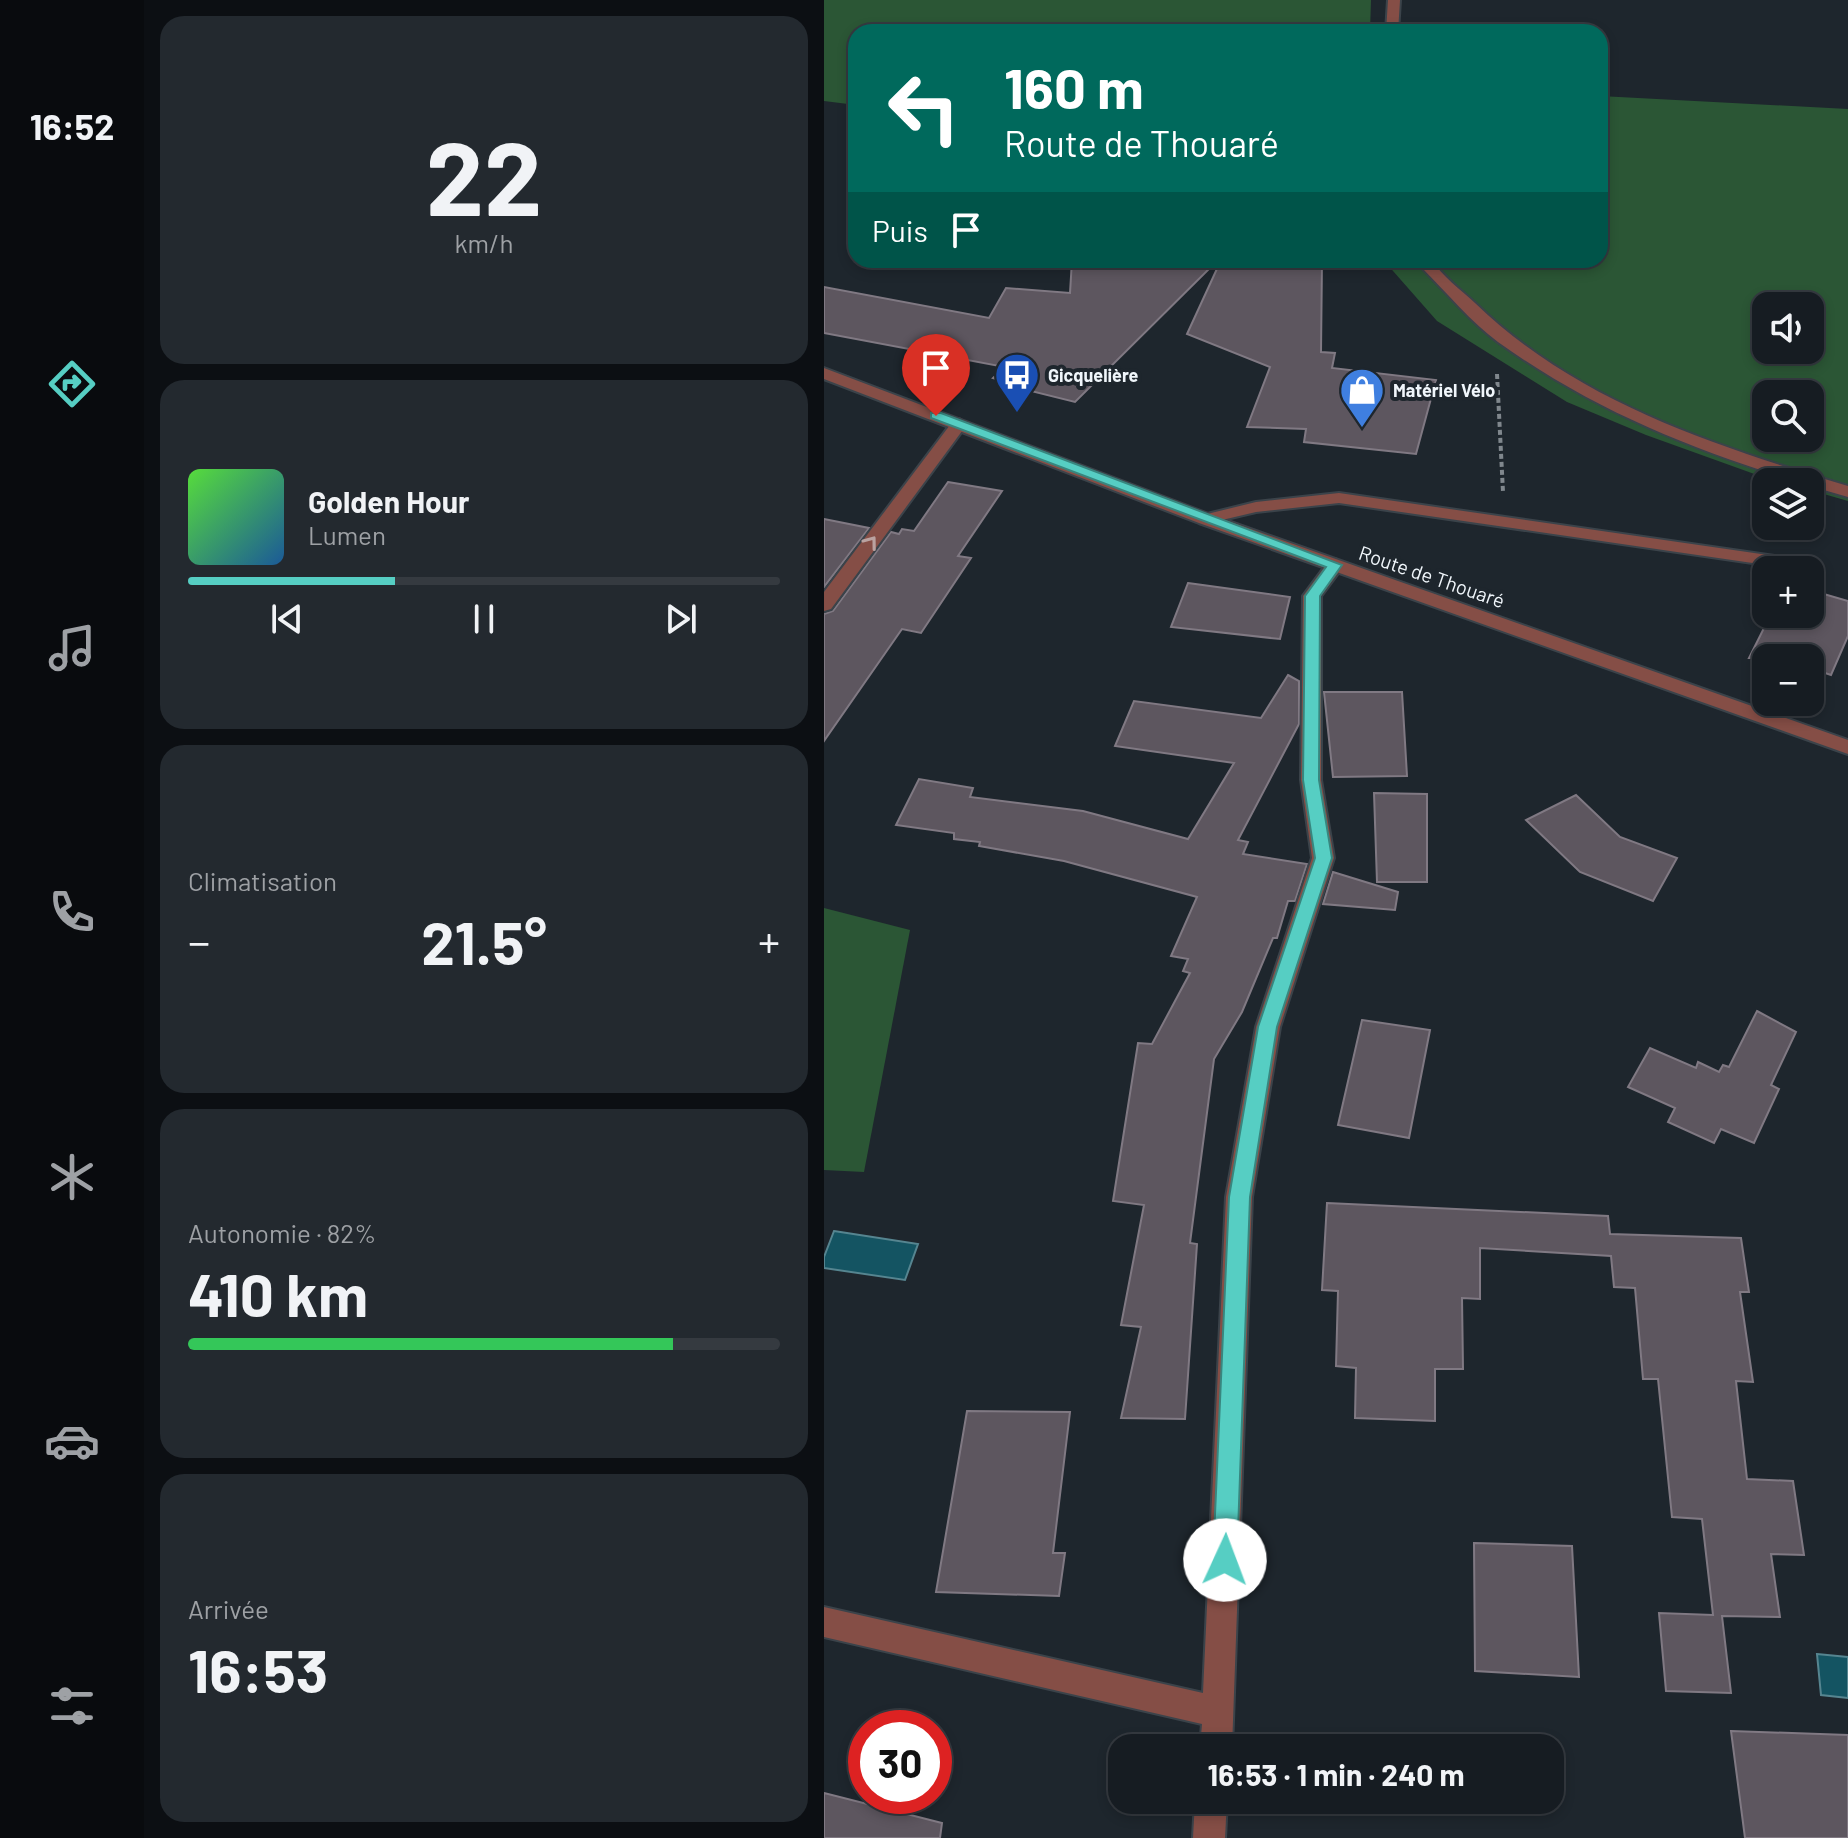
<!DOCTYPE html>
<html lang="fr">
<head>
<meta charset="utf-8">
<style>
  :root { --surface:#161c22; --page:#23292f; --text:#f1f3f6; --muted:#9ea1a5; --line:#353a40; --accent:#56cec3 }
  body { margin:0; font-family:Barlow,sans-serif; background:var(--page); color:var(--text); height:100vh; display:flex; flex-direction:column; font-size:30px; white-space:nowrap }
  * { box-sizing:border-box; margin:0 }
  p { font-size:26px; color:var(--muted) }
  .icon { flex:none; width:44px; height:44px; fill:none; stroke:currentColor; stroke-width:2; stroke-linecap:round; stroke-linejoin:round }
  .map { position:relative; flex:1; overflow:hidden }
  .drawer { display:flex; flex-direction:column; gap:16px; padding:16px; background:#0c0f13; width:680px }
  .drawer>* { flex:none }
  .hud { position:absolute; left:24px; top:24px; width:760px; height:244px; border-radius:24px; box-shadow:0 4px 12px #0003,0 0 0 2px var(--line); background:#00695c; color:#fff; overflow:hidden }
  .fabs { position:absolute; left:928px; top:292px; display:grid; gap:16px }
  .fabs a { display:grid; place-items:center; width:72px; height:72px; border-radius:16px; background:var(--surface); box-shadow:0 4px 12px #0003,0 0 0 2px var(--line); font-size:40px }
  .speed { position:absolute; left:24px; top:1710px; display:flex; gap:16px; font-size:40px; font-weight:700; text-align:center }
  .speed>* { display:grid; place-content:center; width:104px; height:104px; border-radius:50%; background:var(--surface); box-shadow:0 4px 12px #0003,0 0 0 2px var(--line); line-height:1 }
  .speed .limit { border:12px solid #d22; background:#fff; color:#111 }
  .pin { position:absolute; display:grid; place-items:center; width:68px; height:68px; color:#fff; margin:-82px -34px; border-radius:50% 50% 50% 0; rotate:-45deg; box-shadow:0 0 8px #0007 }
  .pin .icon { rotate:45deg }
  .me { position:absolute; width:88px; margin:-44px; rotate:2deg; stroke-linejoin:round; filter:drop-shadow(0 0 6px #0008) }
  .turn { display:flex; align-items:center; gap:28px; height:168px; padding:0 24px; font-size:36px }
  .turn .icon { width:104px; height:104px; stroke-width:2.5 }
  .turn b { display:block; font-size:56px; line-height:68px }
  .then { display:flex; align-items:center; height:76px; padding:0 24px; background:#0003; gap:16px; font-size:30px }
  .big { font-size:60px; font-weight:700; line-height:1.1 }
  .drawer .widget { flex:1; display:flex; flex-direction:column; justify-content:center; gap:12px; min-width:0; padding:0 28px; border-radius:24px; background:var(--page) }
  .drawer .dial { align-items:center; gap:0 }
  .dial b { font-size:104px; line-height:1 }
  .song { display:flex; align-items:center; gap:24px }
  .cover { width:96px; height:96px; border-radius:12px; background:linear-gradient(135deg,hsl(110 70% 55%),hsl(210 70% 35%)) }
  .played { height:8px; border-radius:4px; background:linear-gradient(90deg,var(--accent) 35%,var(--line) 35%) }
  .keys { display:flex; justify-content:space-around; direction:ltr }
  .heat { display:flex; justify-content:space-between; align-items:center; font-size:44px; direction:ltr }
  .charge { height:12px; border-radius:6px; background:linear-gradient(90deg,#34c759 82%,var(--line) 0) }
  .trip { position:absolute; left:284px; top:1734px; width:456px; height:80px; border-radius:24px; background:var(--surface); box-shadow:0 4px 12px #0003,0 0 0 2px var(--line); font-weight:700; line-height:80px; text-align:center }
  main { display:flex; flex:1; min-height:0 }
  .dock { display:flex; flex-direction:column; width:144px; justify-content:space-around; align-items:center; background:#090b0e; color:var(--muted) }
  .dock .icon { width:56px; height:56px }
  .dock .active { color:var(--accent) }
  .dock b { font-size:36px; color:var(--text) }
  .map>svg:first-child { display:block }
</style>
</head>
<body>
<main>
<nav class="dock">
<b>16:52</b>
<svg class="icon active" aria-label="directions" viewBox="0 0 24 24"><path d="M12 3l9 9-9 9-9-9zM9 14v-3h6M13 9l2 2-2 2"/></svg>
<svg class="icon" aria-label="music" viewBox="0 0 24 24"><path d="M9 18V5l10-2v13"/><circle cx="6" cy="18" r="3"/><circle cx="16" cy="16" r="3"/></svg>
<svg class="icon" aria-label="phone" viewBox="0 0 24 24"><path d="M5 4h4l2 5-3 2q2 4 5 5l2-3 5 2v4C11 20 4 13 5 4z"/></svg>
<svg class="icon" aria-label="climate" viewBox="0 0 24 24"><path d="M12 3v18M4 7l16 10M4 17L20 7"/></svg>
<svg class="icon" aria-label="car" viewBox="0 0 24 24"><path d="M5 17H2v-5l4-1 3-4h7l3 4 3 1v5h-3M9 17h6M6 11h13"/><circle cx="7" cy="17" r="2"/><circle cx="17" cy="17" r="2"/></svg>
<svg class="icon" aria-label="filters" viewBox="0 0 24 24"><path d="M4 7h16M4 17h16"/><circle cx="9" cy="7" r="2"/><circle cx="15" cy="17" r="2"/></svg>
</nav>
<section class="drawer">
<div class="widget dial"><b>22</b><p>km/h</p></div>
<div class="widget">
<div class="song"><i class="cover"></i><div><b>Golden Hour</b><p>Lumen</p></div></div>
<div class="played"></div>
<div class="keys"><svg class="icon" aria-label="previous" viewBox="0 0 24 24"><path d="M18 5L8 12l10 7zM5 5v14"/></svg><svg class="icon" aria-label="pause" viewBox="0 0 24 24"><path d="M8 5v14M16 5v14"/></svg><svg class="icon" aria-label="next" viewBox="0 0 24 24"><path d="M6 5l10 7-10 7zM19 5v14"/></svg></div>
</div>
<div class="widget"><p>Climatisation</p>
<div class="heat"><a>−</a><b class="big">21.5°</b><a>+</a></div>
</div>
<div class="widget"><p>Autonomie · 82%</p><b class="big">410 km</b><div class="charge"></div></div>
<div class="widget"><p>Arrivée</p><b class="big">16:53</b></div>
</section>
<div class="map">
<svg width="1024" height="1838" viewBox="0 0 1024 1838">
  <rect width="100%" height="100%" fill="#1e262d"/>
  <g fill="#2b5635" fill-rule="evenodd">
    <path d="M0,0H547L546,32H32V105L0,101Z"/>
    <path d="M776,96L1024,109V501L986,490V482L947,480L822,435L743,402L613,321L562,263L561,260H776ZM942,306H986V350H942ZM942,394H986V438H942Z"/>
    <path d="M0,908L86,930L40,1172L0,1170Z"/>
  </g>
  <g fill="#145462" stroke="#568590" stroke-width="2">
    <path d="M10,1231L94,1244L81,1280L0,1268V1257Z"/>
    <path d="M993,1654L1024,1657V1698L997,1695Z"/>
  </g>
  <g fill="#5d565f" stroke="#807983" stroke-width="2">
    <path d="M248,260H394L251,402L183,385L185,383L169,378L181,367L0,333V287L165,318L182,288L246,293Z"/>
    <path d="M397,260H498L497,352L511,353L508,368L612,380L592,454L480,442L482,429L423,427L446,367L363,334Z"/>
    <path d="M124,482L178,491L134,556L147,558L97,633L78,629L0,741V614L9,611L67,532L75,534L78,529L90,531Z"/>
    <path d="M0,519L45,528L0,587Z"/>
    <path d="M364,583L466,597L456,639L347,627Z"/>
    <path d="M986,590L1024,601V636L1007,675L986,668V658H925L947,614H986Z"/>
    <path d="M464,675L475,681V724L414,840L424,842L419,854L483,864L471,901H464L453,938H449L418,1012L390,1059L366,1243L373,1244L361,1419L297,1418L317,1327L297,1325L320,1205L289,1201L314,1043L328,1044L366,973L359,971L364,959L347,956L373,897L240,861L155,846L156,842L130,839V833L72,825L95,779L149,788L146,797L259,811L364,839L410,763L291,746L310,701L437,718Z"/>
    <path d="M500,692H578L583,776L509,777Z"/>
    <path d="M550,793L603,794V882H553Z"/>
    <path d="M752,795L796,837L853,858L829,901L756,872L702,820Z"/>
    <path d="M509,872L574,892L571,910L499,904Z"/>
    <path d="M933,1011L972,1032L947,1085L955,1089L930,1143L897,1129L890,1143L844,1122L851,1108L804,1087L826,1048L872,1068L874,1062L895,1072L899,1065L905,1067Z"/>
    <path d="M538,1020L606,1030L585,1138L514,1125Z"/>
    <path d="M503,1203L784,1216L786,1234L917,1238L925,1292H916L929,1382L912,1381L923,1479L969,1481L980,1555L947,1554L956,1617L898,1616L907,1693L842,1691L835,1613L889,1615L878,1519L848,1517L834,1379H819L811,1288L790,1287L787,1256L656,1248V1299L638,1298L639,1369H611V1421L531,1418L532,1368L512,1366L514,1291L498,1290Z"/>
    <path d="M143,1411L246,1412L229,1553H241L235,1596L112,1592Z"/>
    <path d="M650,1543L748,1546L755,1677L651,1671Z"/>
    <path d="M907,1731L1024,1735V1838H921Z"/>
    <path d="M0,1793L118,1823L116,1838H0Z"/>
  </g>
  <g fill="none" stroke-linecap="round" stroke-linejoin="round">
    <g stroke="#3b434a" stroke-width="4">
      <path id="service" d="M515,493L978,560L986,565L977,570L515,503L432,512L381,524L373,519L375,516L432,502Z"/>
    </g>
    <g stroke="#3b434a" stroke-width="4">
      <g id="minor">
        <path d="M564,0H576L574,32H562Z"/>
        <path d="M594,260H608C618,276 637,290 651,303C753,402 891,446 1024,486V497L986,486V482H974C864,448 769,410 674,342C647,322 623,293 599,269Z"/>
        <path d="M135,419L143,424L141,427L7,609L0,611V592L129,421Z"/>
        <path d="M511,559L520,565L497,596V780L510,858L456,1027L428,1197L408,1748H376L378,1724L0,1637V1607L379,1693L402,1197L432,1027L488,858L477,780L479,596L505,561Z"/>
        <path d="M371,1800H403L401,1838H369Z"/>
      </g>
    </g>
    <g stroke="#3b434a" stroke-width="4">
      <path id="tertiary" d="M0,368L387,515L1024,740V754L375,523L0,379Z"/>
    </g>
    <path stroke="#80878d" stroke-width="4" stroke-dasharray="5 3" stroke-linecap="butt" d="M673,374L679,492"/>
    <use href="#service" fill="#854e46" fill-rule="evenodd"/>
    <use href="#minor" fill="#854e46" fill-rule="evenodd"/>
    <use href="#tertiary" fill="#854e46" fill-rule="evenodd"/>
  </g>
  <defs><path id="oneway-chevron" d="M-2-3.5L2.5 0L-2 3.5" fill="none" stroke-width="1.6" stroke-linecap="round" stroke-linejoin="round" transform="scale(2)"/></defs>
  <use stroke="#baa2a0" href="#oneway-chevron" transform="translate(47 542) rotate(-53)"/>
  <path fill="#56cec3" stroke="#38867f" stroke-width="2" d="M107,413H117L518,565L496,596L495,780L508,858L453,1027L426,1197L413,1560L409,1569L401,1572L392,1569L389,1560L405,1197L434,1027L491,858L479,780L481,596L502,567L107,418Z"/>
  <defs>
    <g id="bus-pin" transform="scale(2.3)"><path d="M0 17L-7.5 6A9.5 9.5 0 1 1 7.5 6Z" fill="#1a4fb4" stroke="#1e262d"/><path d="M-5-6H5V4H4V6H2V4H-2V6H-4V4H-5ZM-3.5-4V0h7V-4ZM-3.5 1.2v1.5H-2V1.2ZM2 1.2v1.5H3.5V1.2Z" fill="#fff"/></g>
    <g id="shop-pin" transform="scale(2.3)"><path d="M0 17L-7.5 6A9.5 9.5 0 1 1 7.5 6Z" fill="#3f7fe0" stroke="#1e262d"/><path d="M-5-2.5h2.3a2.7 3.5 0 0 1 5.4 0H5L5.5 6h-11ZM-1.5-2.5h3a1.5 2.3 0 0 0-3 0Z" fill="#fff"/></g>
  </defs>
  <g fill-rule="evenodd">
    <use href="#bus-pin" x="193" y="375"/>
    <use href="#shop-pin" x="538" y="390"/>
  </g>
  <g text-anchor="middle" dominant-baseline="central" stroke-width="8" stroke-linejoin="round" paint-order="stroke">
    <g font-size="18" font-weight="bold" fill="#f0f6fb" stroke="#1e262d" text-anchor="start">
      <text x="224" y="375">Gicquelière</text>
      <text x="569" y="390">Matériel Vélo</text>
    </g>
    <g font-size="20" fill="#f0f6fb" stroke="#1e262d">
      <text transform="translate(608 576) rotate(19)">Route de Thouaré</text>
    </g>
  </g>
</svg>
<div class="fabs">
<a><svg class="icon" aria-label="sound" viewBox="0 0 24 24"><path d="M4 9h4l5-4v14l-5-4H4zM17 9q2 3 0 6"/></svg></a>
<a><svg class="icon" aria-label="search" viewBox="0 0 24 24"><circle cx="10" cy="10" r="6"/><path d="M15 15l6 6"/></svg></a>
<a><svg class="icon" aria-label="layers" viewBox="0 0 24 24"><path d="M12 4l9 5-9 5-9-5zM3 14l9 5 9-5"/></svg></a>
<a>+</a>
<a>−</a>
</div>
<div class="speed"><div class="limit">30</div></div>
<div class="pin" style="left:112px;top:416px;background:#d93025"><svg class="icon" aria-label="arrive" viewBox="0 0 24 24"><path d="M6 21V4h12l-3 4 3 4H6"/></svg></div>
<svg class="me" style="left:401px;top:1560px" viewBox="-20 -20 40 40"><circle r="19" fill="#fff"/><path d="M0-13L10 11 0 6-10 11z" fill="#56cec3"/></svg>
<div class="trip">16:53 · 1 min · 240 m</div>
<div class="hud">
<div class="turn"><svg class="icon" aria-label="left" viewBox="0 0 24 24"><path d="M17 20v-9H6M10 6l-5 5 5 5"/></svg><div><b>160 m</b>Route de Thouaré</div></div>
<div class="then">Puis<svg class="icon" aria-label="arrive" viewBox="0 0 24 24"><path d="M6 21V4h12l-3 4 3 4H6"/></svg></div>
</div>
</div>
</main>
</body>
</html>
